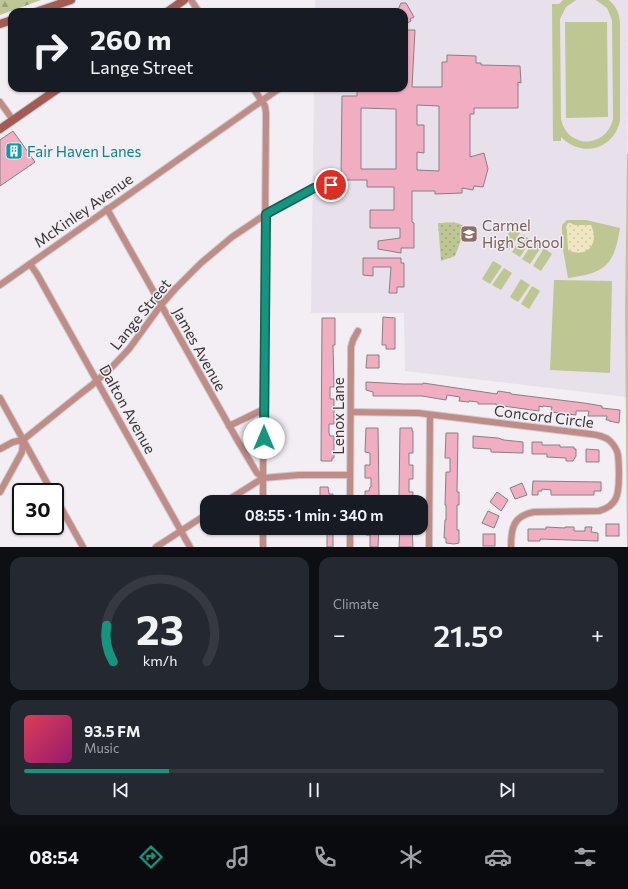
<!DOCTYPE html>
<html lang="en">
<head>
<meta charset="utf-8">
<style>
  :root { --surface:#171b24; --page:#242831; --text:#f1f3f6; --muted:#9ea1a6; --line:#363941; --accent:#15957d }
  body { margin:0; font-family:Commissioner,sans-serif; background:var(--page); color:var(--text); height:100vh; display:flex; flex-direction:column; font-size:15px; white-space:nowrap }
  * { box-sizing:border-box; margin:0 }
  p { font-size:13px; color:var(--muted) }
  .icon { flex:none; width:22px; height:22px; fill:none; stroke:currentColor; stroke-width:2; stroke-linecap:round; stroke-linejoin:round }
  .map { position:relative; height:547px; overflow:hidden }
  .drawer { display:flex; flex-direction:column; gap:10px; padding:10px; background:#0d0f14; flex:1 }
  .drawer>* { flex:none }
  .top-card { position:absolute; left:8px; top:8px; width:400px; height:84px; border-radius:12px; box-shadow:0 1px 3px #0004; background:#171b24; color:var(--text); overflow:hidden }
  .speed { position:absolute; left:12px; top:483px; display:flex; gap:8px; font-size:20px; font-weight:700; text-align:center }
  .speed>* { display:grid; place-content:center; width:52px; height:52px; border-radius:50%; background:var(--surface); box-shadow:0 1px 3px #0004; line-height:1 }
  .speed .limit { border:2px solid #111; border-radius:6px; background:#fff; color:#111 }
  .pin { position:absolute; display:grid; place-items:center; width:34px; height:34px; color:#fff; margin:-17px; border:2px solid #fff; border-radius:50%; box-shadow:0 1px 4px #0007 }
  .me { position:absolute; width:44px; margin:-22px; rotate:0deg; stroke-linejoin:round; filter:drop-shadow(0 0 3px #0008) }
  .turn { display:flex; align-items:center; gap:14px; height:84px; padding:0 16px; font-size:18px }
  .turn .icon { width:52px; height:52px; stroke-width:2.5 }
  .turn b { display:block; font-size:28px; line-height:34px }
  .big { font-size:30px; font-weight:600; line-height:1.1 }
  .drawer .widget { flex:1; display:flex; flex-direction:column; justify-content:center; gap:6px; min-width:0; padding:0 14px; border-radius:12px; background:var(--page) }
  .drawer .dial { align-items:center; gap:0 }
  .dial svg { height:104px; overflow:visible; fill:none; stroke:var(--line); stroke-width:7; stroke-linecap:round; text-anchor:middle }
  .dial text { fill:var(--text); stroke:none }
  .song { display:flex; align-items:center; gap:12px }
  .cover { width:48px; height:48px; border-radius:6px; background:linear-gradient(135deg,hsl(350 70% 55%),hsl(320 70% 35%)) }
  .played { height:4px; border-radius:2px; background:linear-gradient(90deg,var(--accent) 25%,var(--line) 25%) }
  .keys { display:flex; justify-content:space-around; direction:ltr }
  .heat { display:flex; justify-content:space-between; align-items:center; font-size:22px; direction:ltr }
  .drawer .tiles { flex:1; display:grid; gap:10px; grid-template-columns:1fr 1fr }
  .widget:last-child { grid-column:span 2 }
  .trip { position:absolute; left:200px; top:495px; width:228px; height:40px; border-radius:12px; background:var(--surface); box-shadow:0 1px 3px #0004; font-weight:600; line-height:40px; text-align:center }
  .menu { display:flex; height:64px; justify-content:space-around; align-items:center; background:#090b0e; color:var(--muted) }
  .menu .icon { width:28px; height:28px }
  .menu .current { color:var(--accent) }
  .menu b { font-size:18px; color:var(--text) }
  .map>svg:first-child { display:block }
</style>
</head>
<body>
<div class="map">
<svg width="628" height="547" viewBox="0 0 628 547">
  <defs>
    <pattern id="forest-firs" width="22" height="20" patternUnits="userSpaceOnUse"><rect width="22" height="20" fill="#bec694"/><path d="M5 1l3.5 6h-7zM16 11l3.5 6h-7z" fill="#9ba27a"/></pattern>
    <pattern id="sand-dots" width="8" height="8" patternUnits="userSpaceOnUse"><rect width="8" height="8" fill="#f0e6c1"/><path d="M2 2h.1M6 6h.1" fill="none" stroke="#cfc6a7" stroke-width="1.8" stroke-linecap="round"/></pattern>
    <pattern id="garden-dots" width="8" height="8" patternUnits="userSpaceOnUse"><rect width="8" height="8" fill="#bec694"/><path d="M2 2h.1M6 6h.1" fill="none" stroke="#9ba27a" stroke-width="1.8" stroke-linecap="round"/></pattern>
  </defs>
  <rect width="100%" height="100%" fill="#f3eef4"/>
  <path fill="#e8e0eb" d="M315,0H628L626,397L405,371L404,313H311L314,88H404V12H315Z"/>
  <g fill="#bec694">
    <path d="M563,0H576L566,7L560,19L561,119C567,149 606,149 613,119L612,20L607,8L596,0H609C617,7 620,15 620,25V121C613,150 582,158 561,137V141H553L552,4H559Z"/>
    <path d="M565,22H607L608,117L566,118Z"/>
    <path d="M567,220H586L620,228C614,265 606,273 568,278L562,244V225Z"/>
    <path d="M512,228L520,233L509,250L501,245Z"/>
    <path d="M523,235L531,240L520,257L512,252Z"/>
    <path d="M534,241L542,246L530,264L522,259Z"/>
    <path d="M544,248L552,254L541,271L533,266Z"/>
    <path d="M493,261L502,266L490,284L482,279Z"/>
    <path d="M504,268L512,273L501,290L492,285Z"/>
    <path d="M521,279L530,285L518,302L510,297Z"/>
    <path d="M554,280L612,281L610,373L550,370Z"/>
    <path d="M532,286L540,291L529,309L521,304Z"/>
    <path d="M625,313H628V547H627Z"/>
  </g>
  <g fill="url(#forest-firs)">
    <path d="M0,0H41L0,15Z"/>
    <path d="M628,153V313H625L627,155Z"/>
  </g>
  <path fill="url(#sand-dots)" d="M568,223H571L574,225H591C600,244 587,259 568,250L567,231L566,227Z"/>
  <path fill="url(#garden-dots)" d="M438,223C452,223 462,219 469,234L461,240L455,256L441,261Z"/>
  <g fill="#f1adc2" stroke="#888082" fill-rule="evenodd">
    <path d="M401,3H406L414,17L410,19L411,21L404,25V12H397Z"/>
    <path d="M404,30H415L412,87H442V62H447V55L476,56V63H481V65L520,66L521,83L518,82V108H474V114H470V157L484,153L488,169L483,187L474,186L473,190L462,188V193L435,194V191H412V222L414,223V248H401V253L378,249V241L400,238V228H370V210H394V187H367V180H341L342,96H357V90H395V88H404ZM417,105L439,106V171L417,170V152L424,153V125H417ZM361,108L396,109V169H361Z"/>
    <path d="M13,131L35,162L0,186V140Z"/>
    <path d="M363,258H401V263H404V287H397V293H389L391,267H373V276L363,275Z"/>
    <path d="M383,317L395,318V349H386V345H382Z"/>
    <path d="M322,318H335V345H333L334,387H330V399H334V424H329V433L330,436H334V458H332V461H321Z"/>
    <path d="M367,355H379V368H366Z"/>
    <path d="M366,382L403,384H423V383L497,394L498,391L511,393V394L584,403L602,406V408L620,410L619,423L609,421V420H606L607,416H588L589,411H576V415L551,412L552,407L543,406V407L539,406V411L496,405V404H478V402L469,401V402L459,401L460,397L447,395L446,400L422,396H373V392L366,390Z"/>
    <path d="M366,428H378L379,497H365V491H369L370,487H371V478H365V465H370V453L365,452Z"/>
    <path d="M400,428H412V431H413V453H409V465H413V479H409V492H413V498L399,497Z"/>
    <path d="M446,433H458L457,492H459V505H457V530H459V543L454,544L446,543V538H444L445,520H446V505H445L446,472H450V458H445Z"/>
    <path d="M473,436L498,438L504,440L523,442V453L491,452V449L473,448Z"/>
    <path d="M532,442H542V445H560V447H574V449H576V456L573,461H566V458L547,457V454H532Z"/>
    <path d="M586,449L599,450V462H586Z"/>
    <path d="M533,481L601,482V491H594V495H551V490L542,489V491H538V495H532Z"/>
    <path d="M522,483L527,495L515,499L510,488Z"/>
    <path d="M320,487H328L329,494H333V500H320Z"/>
    <path d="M497,492L508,500L501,511L490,502Z"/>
    <path d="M488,511L499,516L494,528L482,523Z"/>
    <rect x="606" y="524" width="13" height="12"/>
    <path d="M546,527L565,528V527H574V531H585V527H592L591,532L598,533V541L540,539V541H528V529H546Z"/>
    <path d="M321,528L333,529V547H327V534H321Z"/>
    <path d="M366,528H379L378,547H370V535H366Z"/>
    <path d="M400,528H412L413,547H399Z"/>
    <rect x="483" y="534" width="12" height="12"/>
  </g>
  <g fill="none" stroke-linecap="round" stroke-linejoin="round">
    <g stroke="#cec9cf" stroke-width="8">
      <g id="street">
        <path d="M191,0L199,12"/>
        <path d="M253,88L265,106L266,113L263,478V502"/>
        <path d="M0,102L13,120"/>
        <path d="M107,209L239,443L257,473L263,478"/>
        <path d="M30,264L37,274L190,547"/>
        <path d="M0,285L280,88"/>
        <path d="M0,398L52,492"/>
        <path d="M351,412L418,413L590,434C597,435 605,436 610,441C614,445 617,449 618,455C619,464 620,490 616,498C613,505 606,509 599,511L534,512C513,516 511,528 511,547"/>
        <path d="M229,426L264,409"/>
        <path d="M23,440L79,395L92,385L111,368L129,349L161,305L176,288L201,263L232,237L278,206L314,188L331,185"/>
        <path d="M0,449L13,442L23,440"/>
        <path d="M0,492L22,452L23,441"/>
        <path d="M55,497L83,547"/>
        <path d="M225,502L263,478L299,475H350"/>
        <path d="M350,502L351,347L353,340L358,331"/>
        <path d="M156,547L207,514"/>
        <path d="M263,547V528"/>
        <path d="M350,547V528"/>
        <path d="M429,547L430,415"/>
      </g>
    </g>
    <g stroke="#cec9cf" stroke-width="10">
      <g id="secondary">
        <path d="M36,12L71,0"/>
        <path d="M167,12L184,0"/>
        <path d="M0,24L12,20"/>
        <path d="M0,129L59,88"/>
      </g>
    </g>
    <use href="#street" stroke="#c08c86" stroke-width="6"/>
    <use href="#secondary" stroke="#a45b54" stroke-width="8"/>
  </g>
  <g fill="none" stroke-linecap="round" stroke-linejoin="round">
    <g stroke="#0e6151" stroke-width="10">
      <path id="route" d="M264,438L266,214L314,188L331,185"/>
    </g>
    <use href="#route" stroke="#15957d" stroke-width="7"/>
  </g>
  <defs>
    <g id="building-square" transform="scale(0.9)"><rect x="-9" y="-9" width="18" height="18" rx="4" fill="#0f9aa8" stroke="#f3eef4"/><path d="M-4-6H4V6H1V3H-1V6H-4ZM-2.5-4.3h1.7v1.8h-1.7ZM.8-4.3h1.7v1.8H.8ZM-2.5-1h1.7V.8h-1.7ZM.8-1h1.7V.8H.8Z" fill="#fff"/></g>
    <g id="school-square" transform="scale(0.9)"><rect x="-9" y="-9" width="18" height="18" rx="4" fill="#8d6e63" stroke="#f3eef4"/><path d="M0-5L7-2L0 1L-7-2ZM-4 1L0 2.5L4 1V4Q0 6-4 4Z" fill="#fff"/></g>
  </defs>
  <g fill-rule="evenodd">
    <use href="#building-square" x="14" y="151"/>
    <use href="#school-square" x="469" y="234"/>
  </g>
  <g text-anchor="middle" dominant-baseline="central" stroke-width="3" stroke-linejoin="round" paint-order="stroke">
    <g font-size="15" fill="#0d838f" stroke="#f3eef4" text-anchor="start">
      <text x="27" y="151">Fair Haven Lanes</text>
    </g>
    <g font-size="15" fill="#393739" stroke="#f3eef4">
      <text transform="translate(83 210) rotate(-35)">McKinley Avenue</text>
      <text transform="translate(140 314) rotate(-51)">Lange Street</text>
      <text transform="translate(200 349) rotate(61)">James Avenue</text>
      <text transform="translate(128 409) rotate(61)">Dalton Avenue</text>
      <text transform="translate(338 416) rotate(-90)">Lenox Lane</text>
      <text transform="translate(544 416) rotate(7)">Concord Circle</text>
    </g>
    <g font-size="15" fill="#785e54" stroke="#f3eef4" text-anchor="start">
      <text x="482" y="225">Carmel<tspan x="482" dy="17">High School</tspan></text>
    </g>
  </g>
</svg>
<div class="speed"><div class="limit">30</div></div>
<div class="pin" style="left:331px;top:185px;background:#d93025"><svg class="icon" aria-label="arrive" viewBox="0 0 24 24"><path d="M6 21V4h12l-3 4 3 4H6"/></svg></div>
<svg class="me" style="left:264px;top:438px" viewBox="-20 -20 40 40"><circle r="19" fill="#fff"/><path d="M0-13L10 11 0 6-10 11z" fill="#15957d"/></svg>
<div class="trip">08:55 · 1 min · 340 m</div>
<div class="top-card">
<div class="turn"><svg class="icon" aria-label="right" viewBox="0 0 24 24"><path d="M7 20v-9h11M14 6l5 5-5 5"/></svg><div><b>260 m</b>Lange Street</div></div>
</div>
</div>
<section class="drawer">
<div class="tiles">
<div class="widget dial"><svg viewBox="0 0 100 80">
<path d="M14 69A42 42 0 1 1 86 69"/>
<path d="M14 69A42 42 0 0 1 9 41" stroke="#15957d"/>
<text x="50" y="56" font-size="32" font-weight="700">23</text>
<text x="50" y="72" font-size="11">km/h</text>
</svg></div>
<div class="widget"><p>Climate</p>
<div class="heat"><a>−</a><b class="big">21.5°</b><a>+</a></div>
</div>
<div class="widget">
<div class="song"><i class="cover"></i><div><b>93.5 FM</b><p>Music</p></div></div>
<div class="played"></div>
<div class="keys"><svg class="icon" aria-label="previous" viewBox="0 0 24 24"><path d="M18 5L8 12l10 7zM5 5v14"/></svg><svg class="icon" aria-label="pause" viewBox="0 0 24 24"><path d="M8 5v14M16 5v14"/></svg><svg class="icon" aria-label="next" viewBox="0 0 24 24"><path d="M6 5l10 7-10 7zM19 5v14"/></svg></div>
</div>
</div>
</section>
<nav class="menu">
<b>08:54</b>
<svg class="icon current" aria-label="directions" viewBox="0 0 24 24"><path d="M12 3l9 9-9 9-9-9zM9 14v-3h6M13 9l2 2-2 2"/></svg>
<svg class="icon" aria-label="music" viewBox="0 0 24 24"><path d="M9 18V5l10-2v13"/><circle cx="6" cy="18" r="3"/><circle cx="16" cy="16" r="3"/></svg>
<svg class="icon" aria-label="phone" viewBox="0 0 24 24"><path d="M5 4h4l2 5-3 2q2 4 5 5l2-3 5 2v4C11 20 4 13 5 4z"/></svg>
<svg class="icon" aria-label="climate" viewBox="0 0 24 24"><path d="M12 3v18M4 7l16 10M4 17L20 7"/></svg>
<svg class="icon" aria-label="car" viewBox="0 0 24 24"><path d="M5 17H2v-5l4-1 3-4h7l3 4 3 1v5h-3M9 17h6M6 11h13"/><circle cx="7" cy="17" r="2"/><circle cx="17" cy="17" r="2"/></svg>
<svg class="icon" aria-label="filters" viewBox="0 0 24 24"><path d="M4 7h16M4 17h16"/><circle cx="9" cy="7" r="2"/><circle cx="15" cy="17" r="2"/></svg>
</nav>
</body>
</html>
